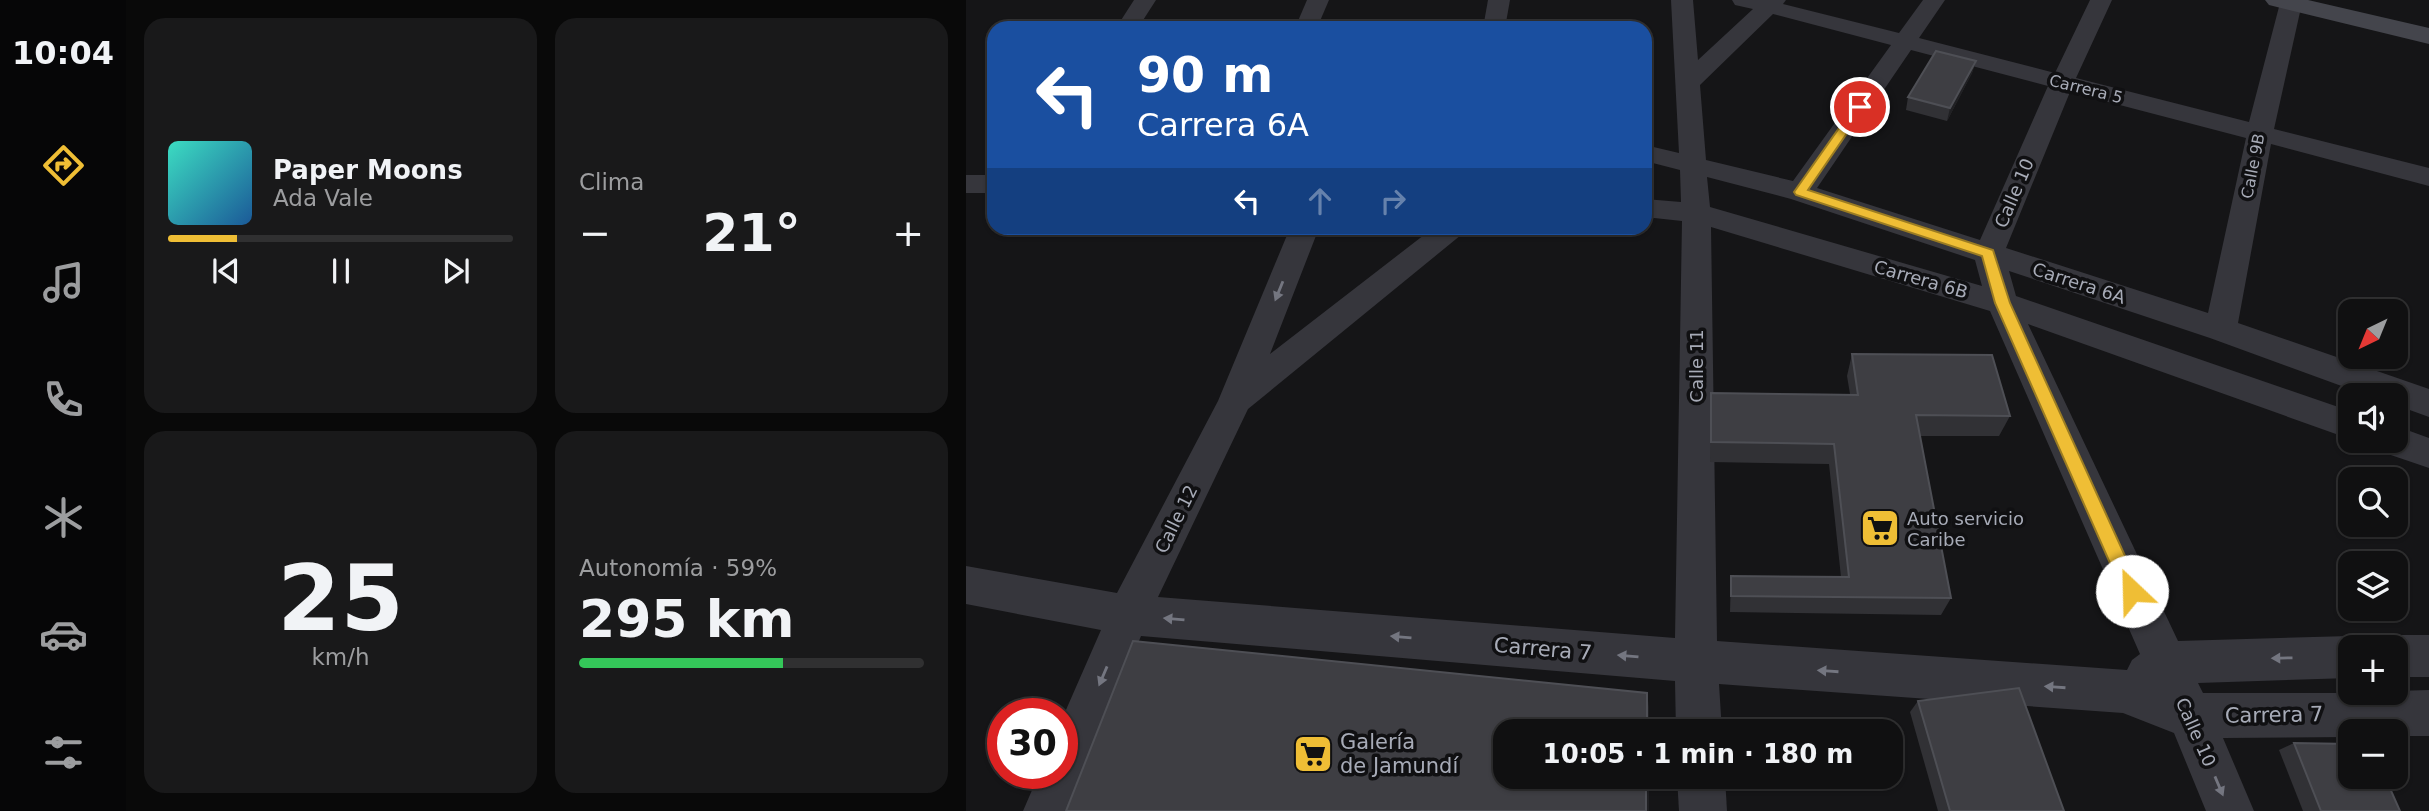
<!DOCTYPE html>
<html lang="es">
<head>
<meta charset="utf-8">
<style>
  :root { --surface:#101011; --page:#19191a; --text:#f1f3f6; --muted:#9c9d9f; --line:#303031; --accent:#efbe35 }
  body { margin:0; font-family:"DejaVu Sans",sans-serif; background:var(--page); color:var(--text); height:100vh; display:flex; flex-direction:column; font-size:26px; white-space:nowrap }
  * { box-sizing:border-box; margin:0 }
  p { font-size:23px; color:var(--muted) }
  .icon { flex:none; width:38px; height:38px; fill:none; stroke:currentColor; stroke-width:2; stroke-linecap:round; stroke-linejoin:round }
  .map { position:relative; flex:1; overflow:hidden }
  .drawer { display:flex; flex-direction:column; gap:18px; padding:18px; background:#090909; width:840px }
  .drawer>* { flex:none }
  .top-card { position:absolute; left:21px; top:21px; width:665px; height:214px; border-radius:21px; box-shadow:0 2px 5px #0004,0 0 0 2px var(--line); background:#1a4fa0; color:#fff; overflow:hidden }
  .needle { width:46px; rotate:223deg }
  .tools { position:absolute; left:1372px; top:299px; display:grid; gap:14px }
  .tools a { display:grid; place-items:center; width:70px; height:70px; border-radius:14px; background:var(--surface); box-shadow:0 2px 5px #0004,0 0 0 2px var(--line); font-size:35px }
  .speed { position:absolute; left:21px; top:698px; display:flex; gap:14px; font-size:35px; font-weight:700; text-align:center }
  .speed>* { display:grid; place-content:center; width:91px; height:91px; border-radius:50%; background:var(--surface); box-shadow:0 2px 5px #0004,0 0 0 2px var(--line); line-height:1 }
  .speed .limit { border:10px solid #d22; background:#fff; color:#111 }
  .pin { position:absolute; display:grid; place-items:center; width:60px; height:60px; color:#fff; margin:-30px; border:4px solid #fff; border-radius:50%; box-shadow:0 2px 7px #0007 }
  .me { position:absolute; width:77px; margin:-38px; rotate:336deg; stroke-linejoin:round; filter:drop-shadow(0 0 5px #0008) }
  .turn { display:flex; align-items:center; gap:24px; height:147px; padding:0 35px; font-size:32px }
  .turn .icon { width:91px; height:91px; stroke-width:2.5 }
  .turn b { display:block; font-size:49px; line-height:60px }
  .lanes { display:flex; align-items:center; height:66px; padding:0 35px; background:#0003; justify-content:center; gap:35px; direction:ltr }
  .lanes .off { opacity:.35 }
  .big { font-size:52px; font-weight:700; line-height:1.1 }
  .drawer .card { flex:1; display:flex; flex-direction:column; justify-content:center; gap:10px; min-width:0; padding:0 24px; border-radius:21px; background:var(--page) }
  .drawer .dial { align-items:center; gap:0 }
  .dial b { font-size:91px; line-height:1 }
  .song { display:flex; align-items:center; gap:21px }
  .cover { width:84px; height:84px; border-radius:10px; background:linear-gradient(135deg,hsl(170 70% 55%),hsl(210 70% 35%)) }
  .played { height:7px; border-radius:4px; background:linear-gradient(90deg,var(--accent) 20%,var(--line) 20%) }
  .keys { display:flex; justify-content:space-around; direction:ltr }
  .heat { display:flex; justify-content:space-between; align-items:center; font-size:38px; direction:ltr }
  .charge { height:10px; border-radius:5px; background:linear-gradient(90deg,#34c759 59%,var(--line) 0) }
  .drawer .tiles { flex:1; display:grid; gap:18px; grid-template-columns:repeat(2,1fr) }
  .trip { position:absolute; left:527px; top:719px; width:410px; height:70px; border-radius:21px; background:var(--surface); box-shadow:0 2px 5px #0004,0 0 0 2px var(--line); font-weight:700; line-height:70px; text-align:center }
  main { display:flex; flex:1; min-height:0 }
  .tab-bar { display:flex; flex-direction:column; width:126px; justify-content:space-around; align-items:center; background:#060607; color:var(--muted) }
  .tab-bar .icon { width:49px; height:49px }
  .tab-bar .selected { color:var(--accent) }
  .tab-bar b { font-size:32px; color:var(--text) }
  .map>svg:first-child { display:block }
</style>
</head>
<body>
<main>
<nav class="tab-bar">
<b>10:04</b>
<svg class="icon selected" aria-label="directions" viewBox="0 0 24 24"><path d="M12 3l9 9-9 9-9-9zM9 14v-3h6M13 9l2 2-2 2"/></svg>
<svg class="icon" aria-label="music" viewBox="0 0 24 24"><path d="M9 18V5l10-2v13"/><circle cx="6" cy="18" r="3"/><circle cx="16" cy="16" r="3"/></svg>
<svg class="icon" aria-label="phone" viewBox="0 0 24 24"><path d="M5 4h4l2 5-3 2q2 4 5 5l2-3 5 2v4C11 20 4 13 5 4z"/></svg>
<svg class="icon" aria-label="climate" viewBox="0 0 24 24"><path d="M12 3v18M4 7l16 10M4 17L20 7"/></svg>
<svg class="icon" aria-label="car" viewBox="0 0 24 24"><path d="M5 17H2v-5l4-1 3-4h7l3 4 3 1v5h-3M9 17h6M6 11h13"/><circle cx="7" cy="17" r="2"/><circle cx="17" cy="17" r="2"/></svg>
<svg class="icon" aria-label="filters" viewBox="0 0 24 24"><path d="M4 7h16M4 17h16"/><circle cx="9" cy="7" r="2"/><circle cx="15" cy="17" r="2"/></svg>
</nav>
<section class="drawer">
<div class="tiles">
<div class="card">
<div class="song"><i class="cover"></i><div><b>Paper Moons</b><p>Ada Vale</p></div></div>
<div class="played"></div>
<div class="keys"><svg class="icon" aria-label="previous" viewBox="0 0 24 24"><path d="M18 5L8 12l10 7zM5 5v14"/></svg><svg class="icon" aria-label="pause" viewBox="0 0 24 24"><path d="M8 5v14M16 5v14"/></svg><svg class="icon" aria-label="next" viewBox="0 0 24 24"><path d="M6 5l10 7-10 7zM19 5v14"/></svg></div>
</div>
<div class="card"><p>Clima</p>
<div class="heat"><a>−</a><b class="big">21°</b><a>+</a></div>
</div>
<div class="card dial"><b>25</b><p>km/h</p></div>
<div class="card"><p>Autonomía · 59%</p><b class="big">295 km</b><div class="charge"></div></div>
</div>
</section>
<div class="map">
<svg width="1463" height="811" viewBox="0 0 1463 811">
  <rect width="100%" height="100%" fill="#151517"/>
  <g fill="none" stroke-linecap="round" stroke-linejoin="round">
    <g fill="#36363c" fill-rule="evenodd">
      <path d="M168,0H190L172,28H150Z"/>
      <path d="M341,0H363L351,28H329Z"/>
      <path d="M522,0H544L539,28H517Z"/>
      <path d="M705,0H727L732,60L787,9L769,5L766,0H820L817,4L933,33L957,0H979L953,38L1089,73L1124,0H1146L1110,78L1283,122L1314,3L1316,0H1334L1336,3L1308,129L1463,168V186L1305,144L1272,323L1463,389V417L1430,405V396H1403L1244,338L1043,271L1050,296L1384,411V439L1062,324L1212,641L1384,636L1399,642L1402,648H1384V678L1232,683L1237,693H1430V691L1463,690V736H1430V732H1384V737L1257,738L1288,811H1240L1208,733L1157,713L753,684L756,732H710L709,681L175,636L105,811H57L73,774H96V719L135,630L0,604V566L151,593L252,401L324,228H353L304,354L467,228H500L495,235L282,409L192,597L709,638L716,221L679,217V199L715,202L714,170L679,161V145L713,153ZM807,14L925,45L827,181L740,160L734,85ZM945,50L1082,86L1014,240L851,188ZM1104,92L1280,138L1242,313L1040,248ZM741,177L825,199L1009,260L1016,286L744,207ZM745,227L1024,311L1174,654L1166,660L1161,670L751,641Z"/>
      <rect x="0" y="175" width="28" height="18"/>
      <path d="M1430,426L1463,438V468L1416,452L1411,441H1430Z"/>
      <path d="M1430,635H1463V677H1430V648H1412L1415,641Z"/>
      <path d="M711,777H759L761,811H713Z"/>
    </g>
    <path fill="#44454c" fill-rule="evenodd" d="M1299,0H1342L1463,28V44L1303,5Z"/>
  </g>
  <g fill="#313135">
    <path d="M1010,61L1006,73L981,121L940,110L942,97Z"/>
    <path d="M886,354L1044,416L1033,436H954L985,598L975,615L764,612L765,576L875,577L863,464L744,462L745,393L884,394L881,376Z"/>
    <path d="M952,701L1098,811H972L944,712Z"/>
    <path d="M1328,743L1434,811H1337L1313,750Z"/>
  </g>
  <g fill="#202023">
    <path d="M1010,61L1006,73L981,121L984,108Z"/>
    <path d="M681,693L683,707V732H681Z"/>
    <rect x="680" y="777" width="3" height="34"/>
  </g>
  <g fill="#3e3e43" stroke="#4e4f55" stroke-width="2">
    <path d="M970,51L1010,61L984,108L942,97Z"/>
    <path d="M886,354L1026,355L1044,416L950,415L985,598L765,596V576L883,577L868,444L745,442V393L892,395Z"/>
    <path d="M167,641L681,693V732H539V777H680V811H100Z"/>
    <path d="M1053,688L1098,811H984L952,701Z"/>
    <path d="M1328,743L1384,744V777H1419L1434,811H1355Z"/>
  </g>
  <defs><path id="oneway-solid" d="M-6-.8H1V-3.2L6.5 0L1 3.2V.8H-6Z" transform="scale(1.75)"/></defs>
  <g fill="#747680">
    <use href="#oneway-solid" transform="translate(313 291) rotate(112)"/>
    <use href="#oneway-solid" transform="translate(208 619) rotate(-175)"/>
    <use href="#oneway-solid" transform="translate(435 637) rotate(-175)"/>
    <use href="#oneway-solid" transform="translate(662 656) rotate(-175)"/>
    <use href="#oneway-solid" transform="translate(1316 658) rotate(179)"/>
    <use href="#oneway-solid" transform="translate(862 671) rotate(-176)"/>
    <use href="#oneway-solid" transform="translate(137 676) rotate(113)"/>
    <use href="#oneway-solid" transform="translate(1089 687) rotate(-176)"/>
    <use href="#oneway-solid" transform="translate(1253 786) rotate(67)"/>
  </g>
  <path fill="#efbe35" stroke="#9b7c22" stroke-width="2" d="M890,104L899,107L842,190L1027,250L1044,303L1175,591L1172,597L1166,600L1159,597L1029,303L1016,256L830,195L828,192Z"/>
  <defs>
    <g id="supermarket-square" transform="scale(2.0125)"><rect x="-9" y="-9" width="18" height="18" rx="4" fill="#efbe35" stroke="#101012"/><path d="M-6-5.5h2.5l.6 2H6L4.5 2H-2.5L-4.4-4H-6ZM-1.5 3.2a1.3 1.3 0 1 0 .1 0ZM3 3.2a1.3 1.3 0 1 0 .1 0Z" fill="#111"/></g>
  </defs>
  <g fill-rule="evenodd">
    <use href="#supermarket-square" x="914" y="528"/>
    <use href="#supermarket-square" x="347" y="754"/>
  </g>
  <g text-anchor="middle" dominant-baseline="central" stroke-width="7" stroke-linejoin="round" paint-order="stroke">
    <g font-size="16" fill="#a7abb7" stroke="#101012">
      <text transform="translate(1120 89) rotate(14)">Carrera 5</text>
      <text transform="translate(1287 166) rotate(-79)">Calle 9B</text>
    </g>
    <g font-size="18" fill="#a7abb7" stroke="#101012">
      <text transform="translate(1048 193) rotate(-67)">Calle 10</text>
      <text transform="translate(955 279) rotate(16)">Carrera 6B</text>
      <text transform="translate(1113 283) rotate(18)">Carrera 6A</text>
      <text transform="translate(730 366) rotate(-90)">Calle 11</text>
      <text transform="translate(210 519) rotate(-64)">Calle 12</text>
      <text transform="translate(1230 732) rotate(66)">Calle 10</text>
    </g>
    <g font-size="18" fill="#a7abb7" stroke="#101012" text-anchor="start">
      <text x="941" y="518">Auto servicio<tspan x="941" dy="21">Caribe</tspan></text>
    </g>
    <g font-size="21" fill="#a7abb7" stroke="#101012">
      <text transform="translate(577 649) rotate(5)">Carrera 7</text>
      <text transform="translate(1308 715) rotate(-1)">Carrera 7</text>
    </g>
    <g font-size="21" fill="#a7abb7" stroke="#101012" text-anchor="start">
      <text x="374" y="742">Galería<tspan x="374" dy="24">de Jamundí</tspan></text>
    </g>
  </g>
</svg>
<div class="tools">
<a><svg class="needle" viewBox="-14 -14 28 28"><path d="M0-13l5 13h-10z" fill="#e53935"/><path d="M0 13l5-13h-10z" fill="#9c9d9f"/></svg></a>
<a><svg class="icon" aria-label="sound" viewBox="0 0 24 24"><path d="M4 9h4l5-4v14l-5-4H4zM17 9q2 3 0 6"/></svg></a>
<a><svg class="icon" aria-label="search" viewBox="0 0 24 24"><circle cx="10" cy="10" r="6"/><path d="M15 15l6 6"/></svg></a>
<a><svg class="icon" aria-label="layers" viewBox="0 0 24 24"><path d="M12 4l9 5-9 5-9-5zM3 14l9 5 9-5"/></svg></a>
<a>+</a>
<a>−</a>
</div>
<div class="speed"><div class="limit">30</div></div>
<div class="pin" style="left:894px;top:107px;background:#d93025"><svg class="icon" aria-label="arrive" viewBox="0 0 24 24"><path d="M6 21V4h12l-3 4 3 4H6"/></svg></div>
<svg class="me" style="left:1166px;top:591px" viewBox="-20 -20 40 40"><circle r="19" fill="#fff"/><path d="M0-13L10 11 0 6-10 11z" fill="#efbe35"/></svg>
<div class="trip">10:05 · 1 min · 180 m</div>
<div class="top-card">
<div class="turn"><svg class="icon" aria-label="left" viewBox="0 0 24 24"><path d="M17 20v-9H6M10 6l-5 5 5 5"/></svg><div><b>90 m</b>Carrera 6A</div></div>
<div class="lanes"><svg class="icon" aria-label="left" viewBox="0 0 24 24"><path d="M17 20v-9H6M10 6l-5 5 5 5"/></svg><svg class="icon off" aria-label="ahead" viewBox="0 0 24 24"><path d="M12 20V5M6 11l6-6 6 6"/></svg><svg class="icon off" aria-label="right" viewBox="0 0 24 24"><path d="M7 20v-9h11M14 6l5 5-5 5"/></svg></div>
</div>
</div>
</main>
</body>
</html>
